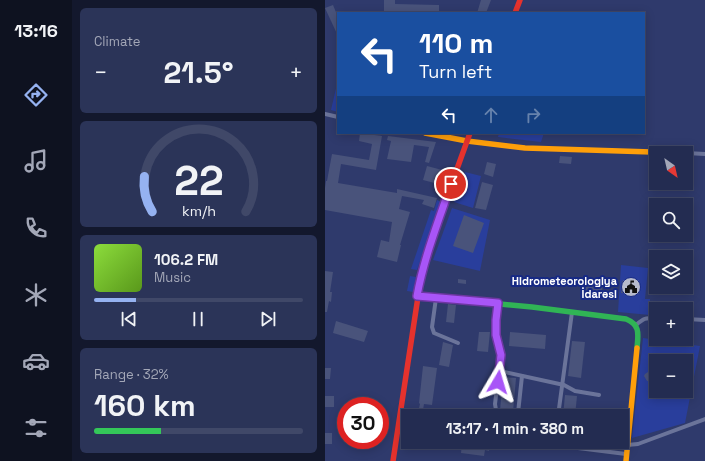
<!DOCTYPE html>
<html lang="en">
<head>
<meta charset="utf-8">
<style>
  :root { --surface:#232c51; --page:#2b3458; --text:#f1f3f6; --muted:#a3a7b7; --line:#404868; --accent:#95b2f1 }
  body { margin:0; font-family:"Space Grotesk",sans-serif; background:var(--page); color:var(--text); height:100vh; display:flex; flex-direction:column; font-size:15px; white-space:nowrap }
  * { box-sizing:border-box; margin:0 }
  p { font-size:13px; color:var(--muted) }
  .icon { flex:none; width:22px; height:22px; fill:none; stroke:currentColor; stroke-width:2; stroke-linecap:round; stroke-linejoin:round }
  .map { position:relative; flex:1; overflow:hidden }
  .drawer { display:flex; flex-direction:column; gap:8px; padding:8px; background:#13182d; width:253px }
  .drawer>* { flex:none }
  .guide { position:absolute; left:12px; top:12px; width:308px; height:122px; border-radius:0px; box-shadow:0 2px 10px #0003,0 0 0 1px var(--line); background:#1a4fa0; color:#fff; overflow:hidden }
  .needle { width:26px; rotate:146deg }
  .controls { position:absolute; left:324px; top:146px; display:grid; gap:8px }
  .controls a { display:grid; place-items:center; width:44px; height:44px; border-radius:0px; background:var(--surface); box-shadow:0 2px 10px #0003,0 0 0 1px var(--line); font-size:20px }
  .speed { position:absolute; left:12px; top:397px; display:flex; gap:8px; font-size:20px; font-weight:700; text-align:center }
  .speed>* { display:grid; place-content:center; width:52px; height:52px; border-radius:50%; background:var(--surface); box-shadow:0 2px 10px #0003,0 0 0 1px var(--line); line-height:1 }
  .speed .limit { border:6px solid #d22; background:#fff; color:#111 }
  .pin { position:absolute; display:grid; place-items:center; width:34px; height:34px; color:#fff; margin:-17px; border:2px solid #fff; border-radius:50%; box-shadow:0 1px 4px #0007 }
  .me { position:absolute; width:44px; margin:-22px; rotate:7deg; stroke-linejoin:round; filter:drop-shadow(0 0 3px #0008) }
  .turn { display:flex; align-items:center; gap:14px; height:84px; padding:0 16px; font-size:18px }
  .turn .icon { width:52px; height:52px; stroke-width:2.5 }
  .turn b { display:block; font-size:28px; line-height:34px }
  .lanes { display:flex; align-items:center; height:38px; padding:0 16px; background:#0003; justify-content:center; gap:20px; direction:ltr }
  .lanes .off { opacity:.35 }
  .big { font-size:30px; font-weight:700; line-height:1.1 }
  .drawer .tile { flex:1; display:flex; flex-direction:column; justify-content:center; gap:6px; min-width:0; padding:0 14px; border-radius:6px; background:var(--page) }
  .drawer .dial { align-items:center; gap:0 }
  .dial svg { height:104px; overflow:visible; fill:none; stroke:var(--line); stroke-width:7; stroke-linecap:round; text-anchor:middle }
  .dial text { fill:var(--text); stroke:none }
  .song { display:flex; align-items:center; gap:12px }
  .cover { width:48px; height:48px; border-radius:6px; background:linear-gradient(135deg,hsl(90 70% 55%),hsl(90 70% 35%)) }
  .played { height:4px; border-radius:2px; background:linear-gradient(90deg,var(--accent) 20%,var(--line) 20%) }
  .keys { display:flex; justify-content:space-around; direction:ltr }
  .heat { display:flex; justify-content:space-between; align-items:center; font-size:22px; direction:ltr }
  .charge { height:6px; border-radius:3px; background:linear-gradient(90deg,#34c759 32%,var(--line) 0) }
  .trip { position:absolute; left:76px; top:409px; width:228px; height:40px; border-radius:0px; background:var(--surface); box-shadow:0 2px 10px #0003,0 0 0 1px var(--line); font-weight:700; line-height:40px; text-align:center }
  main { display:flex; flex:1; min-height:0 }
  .menu { display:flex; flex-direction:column; width:72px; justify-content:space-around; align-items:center; background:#0e1220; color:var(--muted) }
  .menu .icon { width:28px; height:28px }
  .menu .current { color:var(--accent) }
  .menu b { font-size:18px; color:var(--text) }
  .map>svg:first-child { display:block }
</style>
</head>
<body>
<main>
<nav class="menu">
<b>13:16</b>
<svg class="icon current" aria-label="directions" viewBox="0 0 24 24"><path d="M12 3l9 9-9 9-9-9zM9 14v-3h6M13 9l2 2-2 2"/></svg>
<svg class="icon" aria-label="music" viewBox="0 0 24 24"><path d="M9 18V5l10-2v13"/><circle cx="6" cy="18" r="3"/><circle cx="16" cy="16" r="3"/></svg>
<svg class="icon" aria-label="phone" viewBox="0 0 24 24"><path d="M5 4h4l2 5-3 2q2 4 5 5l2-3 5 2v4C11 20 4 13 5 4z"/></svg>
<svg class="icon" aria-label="climate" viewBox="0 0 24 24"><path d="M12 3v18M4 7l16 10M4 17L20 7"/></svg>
<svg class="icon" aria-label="car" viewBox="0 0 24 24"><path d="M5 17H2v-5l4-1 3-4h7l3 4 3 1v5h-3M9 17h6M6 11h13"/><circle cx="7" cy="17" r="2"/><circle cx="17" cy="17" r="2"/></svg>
<svg class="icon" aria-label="filters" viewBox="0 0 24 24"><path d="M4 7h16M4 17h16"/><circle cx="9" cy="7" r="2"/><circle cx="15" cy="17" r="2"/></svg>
</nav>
<section class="drawer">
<div class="tile"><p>Climate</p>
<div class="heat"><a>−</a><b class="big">21.5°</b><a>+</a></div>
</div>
<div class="tile dial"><svg viewBox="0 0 100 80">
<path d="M14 69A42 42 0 1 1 86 69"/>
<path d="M14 69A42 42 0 0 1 8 42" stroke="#95b2f1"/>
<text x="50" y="56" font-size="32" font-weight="700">22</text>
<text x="50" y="72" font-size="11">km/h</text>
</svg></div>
<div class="tile">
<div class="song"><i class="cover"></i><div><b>106.2 FM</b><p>Music</p></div></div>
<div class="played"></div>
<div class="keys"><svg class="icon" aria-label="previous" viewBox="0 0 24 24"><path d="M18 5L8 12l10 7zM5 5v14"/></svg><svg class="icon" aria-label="pause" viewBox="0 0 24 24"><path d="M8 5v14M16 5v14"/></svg><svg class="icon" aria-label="next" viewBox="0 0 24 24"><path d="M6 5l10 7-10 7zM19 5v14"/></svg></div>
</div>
<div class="tile"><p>Range · 32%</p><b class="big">160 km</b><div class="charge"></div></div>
</section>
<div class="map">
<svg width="380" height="461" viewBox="0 0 380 461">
  <rect width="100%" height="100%" fill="#2f3a6c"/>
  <g fill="#293e9c" fill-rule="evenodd">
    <path d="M12,84H13V112L6,110Z"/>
    <path d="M174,133H219L216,142L173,137Z"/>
    <path d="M140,172L156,176L148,208L129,202Z"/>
    <path d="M112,200L116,202L92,270L86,269L106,210L109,211Z"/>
    <path d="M127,208L165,220L155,271L108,260Z"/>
    <path d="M296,265L323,268L320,299H325V315L293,312Z"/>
    <path d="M85,276L91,277L88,292L82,291Z"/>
    <path d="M318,338L375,346L360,423L307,438ZM331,361H361V391H331Z"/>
  </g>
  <g fill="#49537b">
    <path d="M59,0H70V4L114,5V13H65V11H59Z"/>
    <path d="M156,0H166L161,13H152Z"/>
    <path d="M8,5L13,17V36L0,8Z"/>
    <path d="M35,133L57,136L51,170L16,164L13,183L72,193V189L112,198L109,208L97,204L99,200L77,196L74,209L85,212L75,245H76L72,262L52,257L56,240L64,242L67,222L0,210V188L1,181H2L7,154L44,160L47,144L34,141Z"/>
    <path d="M63,136L111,142L104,163L100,162L104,147L89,145L86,162L62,159L66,141L62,140Z"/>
    <path d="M235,156L247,157L246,164L234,163Z"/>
    <path d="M162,162L171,164L168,177L159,174Z"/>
    <path d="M102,166L121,171L117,185L98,180Z"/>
    <path d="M157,182L168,185L161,210L150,208Z"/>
    <path d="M139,215L159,223L148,253L128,246Z"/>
    <path d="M0,271L8,272L5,292H7L6,302L4,301L2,312H0Z"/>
    <path d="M259,278L278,279L277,293L258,291Z"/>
    <path d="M133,279L141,280V284L133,283Z"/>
    <path d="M297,281L315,282L314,294L296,293Z"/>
    <path d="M123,304L131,305L129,323L121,322Z"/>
    <path d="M11,321L43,331L39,342L8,333Z"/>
    <path d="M154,332H165L163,352L152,351Z"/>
    <path d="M185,332L221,335L220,349L184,346Z"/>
    <path d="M247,341L260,342L256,378L243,376Z"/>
    <path d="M118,342L128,345L124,367L114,365Z"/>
    <path d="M329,355H331V391H336L335,399L323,397L325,381H322L319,376L320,374L323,372H326Z"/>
    <path d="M98,366L112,368L107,405L99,404L97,416H92L95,404L94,403Z"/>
    <path d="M0,368H6L5,379H0Z"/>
    <path d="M178,377L191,378L188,412L175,411Z"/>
    <path d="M240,395L252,396L250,416H238Z"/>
    <rect x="0" y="396" width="9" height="11"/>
    <rect x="0" y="433" width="7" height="11"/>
    <path d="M90,442H96L95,449L89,448Z"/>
    <path d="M137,442H145L165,444L164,451L160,450L159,456L136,453Z"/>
  </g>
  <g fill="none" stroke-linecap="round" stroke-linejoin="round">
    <g stroke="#6b749a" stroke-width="4">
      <path d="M0,114L13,117"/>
      <path d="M361,153L380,154"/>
      <path d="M111,298L107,327L109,333L133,343"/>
      <path d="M361,319L380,320"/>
      <path d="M311,325C319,318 320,318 331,318"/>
      <path d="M175,371L239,385L250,391L274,395"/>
      <path d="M172,416L170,404L176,355L171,335V320L173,303"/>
      <path d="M191,416L193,413L197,376"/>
      <path d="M233,416L247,312"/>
      <path d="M205,442L301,454"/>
      <path d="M302,445L313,444L380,419"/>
    </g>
    <path stroke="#30b455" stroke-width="5.5" d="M92,296L207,307L301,319C316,325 313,335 312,348"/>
    <g stroke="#ff9f0a" stroke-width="5.5">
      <path d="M100,133L142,141L200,148L358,153"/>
      <path d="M301,461L312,348"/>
    </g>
    <g stroke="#e5322d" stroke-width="5.5">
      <path d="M190,13L195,0"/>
      <path d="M68,461L96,277L120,202L145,133"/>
    </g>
  </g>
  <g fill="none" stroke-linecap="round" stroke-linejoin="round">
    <g stroke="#6d37a1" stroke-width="10">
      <path id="route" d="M126,184C114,220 99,257 92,296L173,303L171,320V335L176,355L173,382"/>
    </g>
    <use href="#route" stroke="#a855f7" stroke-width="7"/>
  </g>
  <defs>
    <g id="civic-disc" transform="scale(1)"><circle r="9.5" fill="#b6bacc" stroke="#162985"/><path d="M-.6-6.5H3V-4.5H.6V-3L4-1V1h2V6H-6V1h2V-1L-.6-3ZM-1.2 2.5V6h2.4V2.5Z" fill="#111"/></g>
  </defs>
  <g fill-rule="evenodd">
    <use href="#civic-disc" x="306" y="287"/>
  </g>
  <g text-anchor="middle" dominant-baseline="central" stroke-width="4" stroke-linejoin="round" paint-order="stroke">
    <g font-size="11" font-weight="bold" fill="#fff" stroke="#162985" text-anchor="end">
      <text x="292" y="281">Hidrometeorologiya<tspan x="292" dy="13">İdarəsi</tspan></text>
    </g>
  </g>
</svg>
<div class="controls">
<a><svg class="needle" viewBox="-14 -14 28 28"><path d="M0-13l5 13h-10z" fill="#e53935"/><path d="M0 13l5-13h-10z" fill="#a3a7b7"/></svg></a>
<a><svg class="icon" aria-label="search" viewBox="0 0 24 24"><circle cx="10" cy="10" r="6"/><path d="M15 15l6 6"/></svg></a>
<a><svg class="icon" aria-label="layers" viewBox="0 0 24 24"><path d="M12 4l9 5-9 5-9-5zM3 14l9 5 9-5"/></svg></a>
<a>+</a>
<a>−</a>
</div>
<div class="speed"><div class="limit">30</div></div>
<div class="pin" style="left:126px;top:184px;background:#d93025"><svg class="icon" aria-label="arrive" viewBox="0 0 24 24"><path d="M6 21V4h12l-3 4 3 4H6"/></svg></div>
<svg class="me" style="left:173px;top:382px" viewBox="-20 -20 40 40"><path d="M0-17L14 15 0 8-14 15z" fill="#a855f7" stroke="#fff" stroke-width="4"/></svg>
<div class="trip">13:17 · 1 min · 380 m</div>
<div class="guide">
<div class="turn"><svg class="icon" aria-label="left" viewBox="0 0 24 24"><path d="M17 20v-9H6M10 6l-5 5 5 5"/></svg><div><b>110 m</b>Turn left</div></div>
<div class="lanes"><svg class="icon" aria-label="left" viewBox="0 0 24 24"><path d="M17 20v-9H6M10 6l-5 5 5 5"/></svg><svg class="icon off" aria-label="ahead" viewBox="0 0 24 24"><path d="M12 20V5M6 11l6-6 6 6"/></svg><svg class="icon off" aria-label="right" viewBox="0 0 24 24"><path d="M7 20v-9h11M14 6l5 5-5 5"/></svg></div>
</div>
</div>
</main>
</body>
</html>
